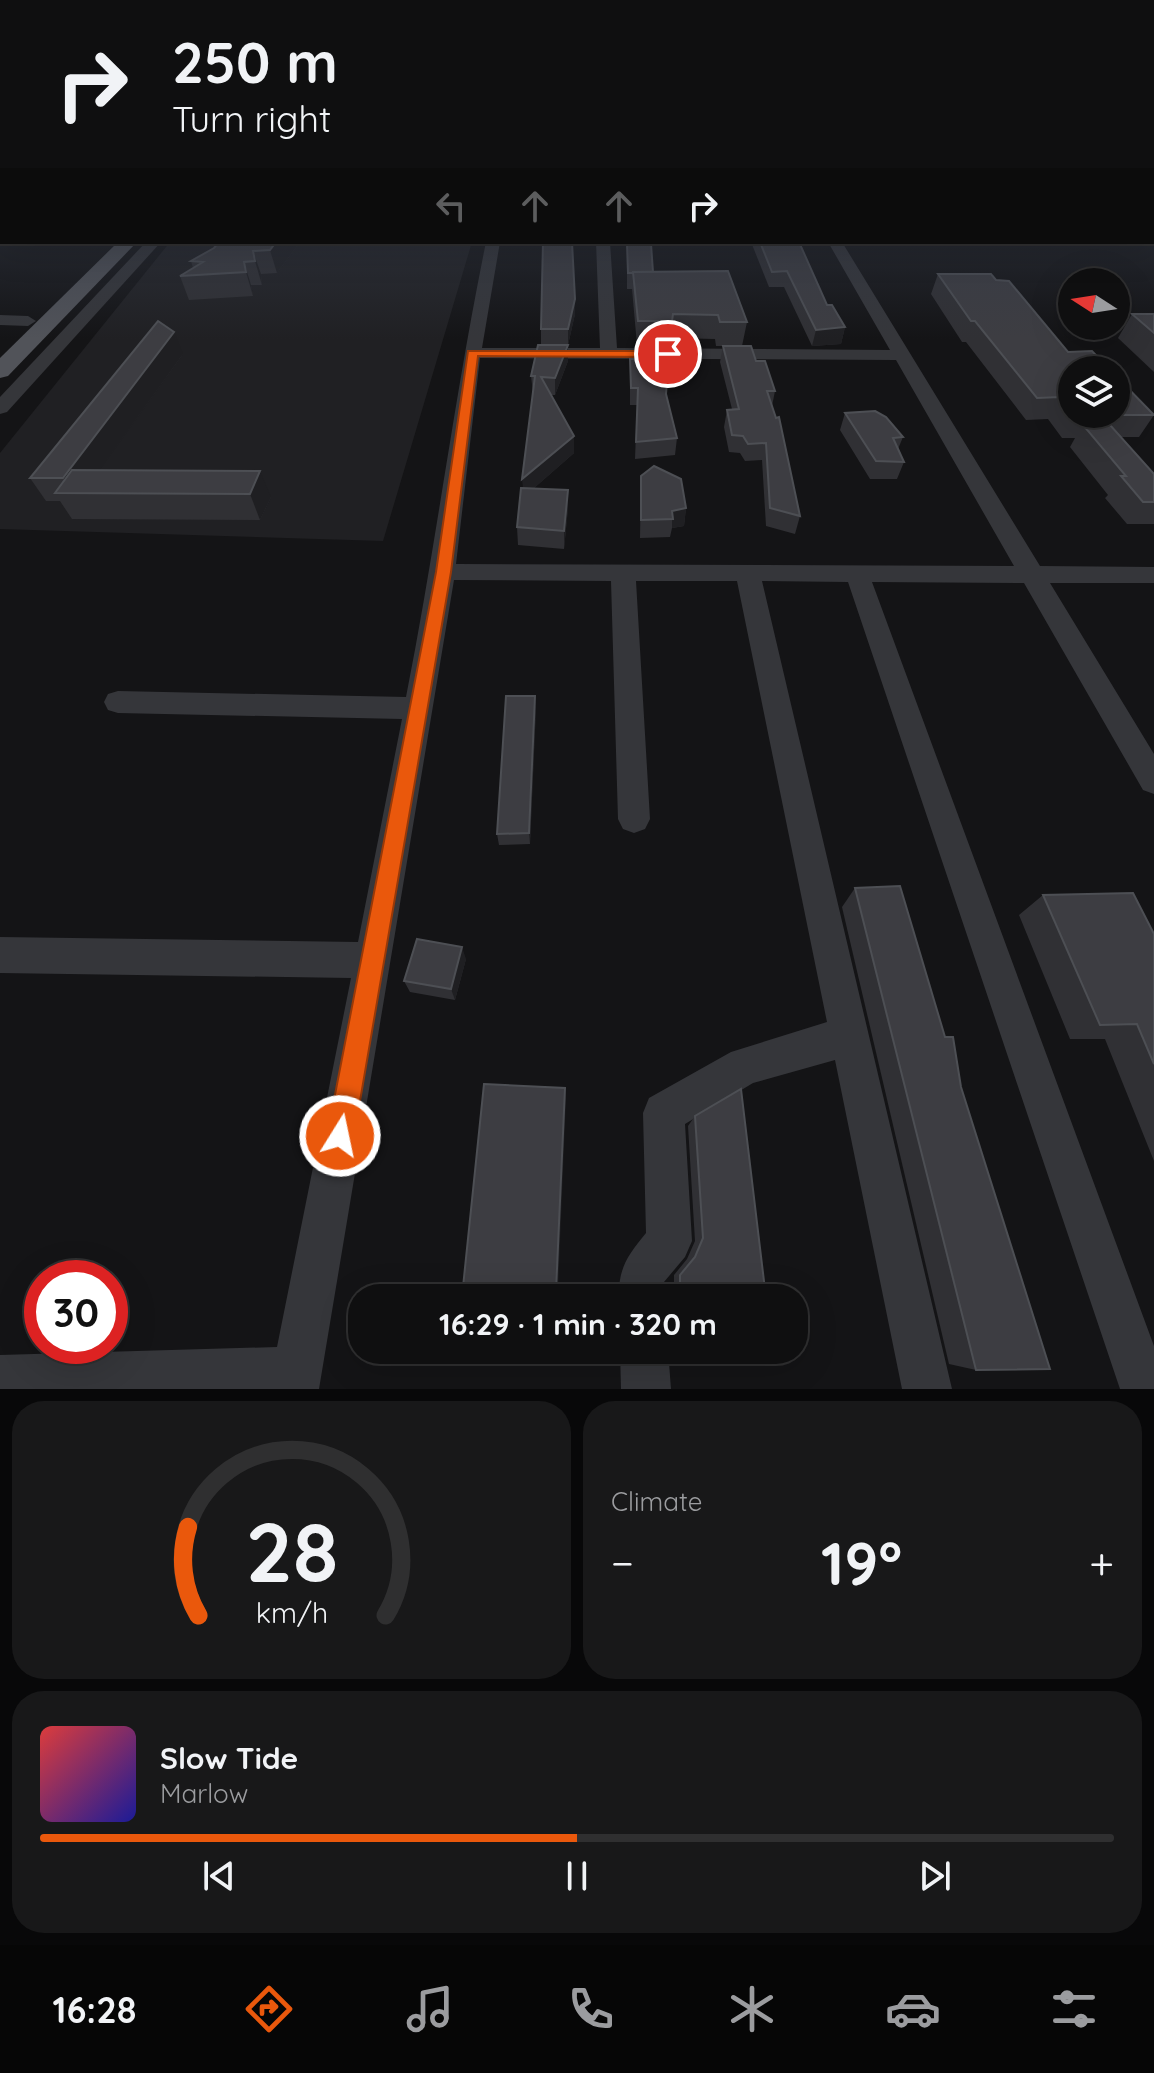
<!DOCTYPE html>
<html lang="en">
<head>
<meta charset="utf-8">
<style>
  :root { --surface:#0f0f10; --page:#181819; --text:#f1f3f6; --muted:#9b9c9f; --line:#2f2f30; --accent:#ea580c }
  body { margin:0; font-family:Quicksand,sans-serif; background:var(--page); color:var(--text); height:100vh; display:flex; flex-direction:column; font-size:30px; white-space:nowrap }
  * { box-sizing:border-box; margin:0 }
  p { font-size:26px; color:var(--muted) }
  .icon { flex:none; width:44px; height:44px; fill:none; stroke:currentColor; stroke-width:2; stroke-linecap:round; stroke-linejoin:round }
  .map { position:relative; height:1389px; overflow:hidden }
  .sheet { display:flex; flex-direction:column; gap:12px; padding:12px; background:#080809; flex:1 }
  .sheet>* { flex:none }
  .guide { position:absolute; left:0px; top:0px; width:1154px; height:244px; box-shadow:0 8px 32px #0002,0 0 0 2px var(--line); background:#0f0f10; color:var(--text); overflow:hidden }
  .needle { width:52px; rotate:282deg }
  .tools { position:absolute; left:1058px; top:268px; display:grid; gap:16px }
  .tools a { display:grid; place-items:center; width:72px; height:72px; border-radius:50%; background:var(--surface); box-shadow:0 8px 32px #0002,0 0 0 2px var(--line); font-size:40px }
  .speed { position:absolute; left:24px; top:1260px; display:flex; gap:16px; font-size:40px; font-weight:700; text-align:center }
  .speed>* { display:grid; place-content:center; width:104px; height:104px; border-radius:50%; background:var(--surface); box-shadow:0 8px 32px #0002,0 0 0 2px var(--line); line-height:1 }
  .speed .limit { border:12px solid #d22; background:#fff; color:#111 }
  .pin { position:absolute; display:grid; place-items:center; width:68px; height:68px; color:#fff; margin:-34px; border:4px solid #fff; border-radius:50%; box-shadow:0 2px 8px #0007 }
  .me { position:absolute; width:88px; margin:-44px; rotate:10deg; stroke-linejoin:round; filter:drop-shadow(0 0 6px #0008) }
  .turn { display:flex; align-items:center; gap:28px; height:168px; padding:0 40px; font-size:36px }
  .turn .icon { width:104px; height:104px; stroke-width:2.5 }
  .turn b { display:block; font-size:56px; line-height:68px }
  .lanes { display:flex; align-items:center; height:76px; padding:0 40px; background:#0003; justify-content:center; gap:40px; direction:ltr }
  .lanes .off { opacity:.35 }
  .big { font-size:60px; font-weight:700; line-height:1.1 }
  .sheet .widget { flex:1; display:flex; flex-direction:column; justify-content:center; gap:12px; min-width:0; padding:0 28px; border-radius:32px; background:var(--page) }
  .sheet .dial { align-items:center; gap:0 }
  .dial svg { height:208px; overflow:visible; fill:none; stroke:var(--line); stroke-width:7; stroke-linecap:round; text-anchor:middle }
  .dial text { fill:var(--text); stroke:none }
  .song { display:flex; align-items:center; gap:24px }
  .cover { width:96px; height:96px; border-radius:12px; background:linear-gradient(135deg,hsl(0 70% 55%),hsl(240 70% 35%)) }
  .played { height:8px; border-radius:4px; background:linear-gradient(90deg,var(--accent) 50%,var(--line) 50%) }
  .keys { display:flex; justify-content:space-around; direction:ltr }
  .heat { display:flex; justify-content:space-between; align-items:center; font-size:44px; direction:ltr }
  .sheet .tiles { flex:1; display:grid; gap:12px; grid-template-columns:1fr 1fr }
  .widget:last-child { grid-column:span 2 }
  .trip { position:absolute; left:348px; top:1284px; width:460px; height:80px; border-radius:32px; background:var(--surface); box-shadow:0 8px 32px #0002,0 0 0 2px var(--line); font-weight:700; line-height:80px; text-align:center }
  .tab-bar { display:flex; height:128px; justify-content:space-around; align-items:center; background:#060606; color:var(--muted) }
  .tab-bar .icon { width:56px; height:56px }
  .tab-bar .current { color:var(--accent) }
  .tab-bar b { font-size:36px; color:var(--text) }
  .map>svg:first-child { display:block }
</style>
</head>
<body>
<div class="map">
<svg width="1154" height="1389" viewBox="0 0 1154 1389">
  <rect width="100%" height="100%" fill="#141416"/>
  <path fill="#202023" d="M170,242H472L383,541L0,529V453Z"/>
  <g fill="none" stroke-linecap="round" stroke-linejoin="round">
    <g fill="#35363a" fill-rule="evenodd">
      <path d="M1152,182L1154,183V191L1152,190Z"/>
      <path d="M146,242H161L7,412L0,414V397Z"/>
      <path d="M486,242H500L482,348H600L596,242H610L617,348L890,350L828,242H842L1040,566L1154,567V583H1050L1154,754V794L1143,790L1024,583L872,582L1154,1346V1389H1120L848,582L762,581L952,1389H902L835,1060L753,1083L685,1124L692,1241L685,1257L664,1282L665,1298H619C618,1268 628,1255 646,1233L643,1113L649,1098L731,1052L827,1022L737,581H636L650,819L645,829L634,833L623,829L618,819L611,581L454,580L319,1389H0V1355L277,1347L351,978L0,973V937L358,942L402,719L118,713L108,710L104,702L108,694L118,691L406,697C436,545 455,393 486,242ZM480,358L896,360L1014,566L456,564Z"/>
      <path d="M0,315L28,316L36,321L28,326L0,325Z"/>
      <path d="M620,1350H668L671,1389H621Z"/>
    </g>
    <path fill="#515359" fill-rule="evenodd" d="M118,242H137L8,376L0,378V358Z"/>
  </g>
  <g fill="#303034">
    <path d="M300,242L277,273L261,274L262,285H251L253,296L189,300L180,276L193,268L191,261L214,248Z"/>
    <path d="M751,242H799L827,305L845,327L841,344L812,346L784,287H769Z"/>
    <path d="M627,244L653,272L747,322L742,346L756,361L775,391L772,406L800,516L795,534L766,526L762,460L745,461L740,453L729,452L724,427L727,410L732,409L720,362L723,346H716L715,339L670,338L666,394L677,438L675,455L635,459L637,405H630V359H639L640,345H647H637L632,289H627Z"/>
    <path d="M938,274L1072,370V414L1154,415L1139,437H1121L1154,474V524H1127L1105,498L1108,495L1070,447L1075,438H1062L1048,419L1026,420L966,342H962L931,294Z"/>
    <path d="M575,314L568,345V361L555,395H551L574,436V453L534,488L568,508L564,549L518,545L517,527L523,488L533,393L531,376L541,345V329Z"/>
    <path d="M1132,314H1154V372L1118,338Z"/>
    <path d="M183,354L99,470L271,497L260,520L72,519L60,501H46L30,478Z"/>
    <path d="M845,413L903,437L898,449L904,462L897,479H870L840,430Z"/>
    <path d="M641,476L686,508L684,526L672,528L670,537L640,538Z"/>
    <path d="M536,708L530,844L499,845L497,834Z"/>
    <path d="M855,888L976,1370L949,1364L842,907Z"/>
    <path d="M1043,895L1154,934V1161L1105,1039H1070L1019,915Z"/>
    <path d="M466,959L455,1000L410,992L404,981Z"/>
    <path d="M695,1116L766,1298H678L677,1285H674V1275L687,1259L695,1241L688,1126Z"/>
    <path d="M681,1350H772L689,1360L682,1355Z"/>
  </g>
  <g fill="#1f1f22">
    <path d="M2,180V214L0,215V181Z"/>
    <path d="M276,242H300L277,273L270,250Z"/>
    <path d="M253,251L261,274L262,285L255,261Z"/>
    <path d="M244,262L251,285L253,296L246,272Z"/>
    <path d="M575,299V314L568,345V329Z"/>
    <path d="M845,327L841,344L812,346L816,330Z"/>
    <path d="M174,332L183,354L83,493H73L63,478Z"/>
    <path d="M568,345V361L555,395V378Z"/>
    <path d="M574,436V453L524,497L522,479Z"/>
    <path d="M260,471L271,497L260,520L250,494Z"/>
    <path d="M568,490V508L564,549V531Z"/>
    <path d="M686,508L684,526L672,528V511Z"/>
    <path d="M535,696L536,708L530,844L529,833Z"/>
    <path d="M462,947L466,959L455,1000L451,989Z"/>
    <path d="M565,1088L566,1099L558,1290L556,1291Z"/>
  </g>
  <g fill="#3d3d42" stroke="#4d4f54" stroke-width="2">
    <path d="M219,242H276L270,250L253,251L255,261L244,262L246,272L180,276L203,262L191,261L214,248Z"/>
    <path d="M543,242H572L575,299L568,329H541Z"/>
    <path d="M760,242H799L827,305H832L845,327L816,330L787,271L772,272Z"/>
    <path d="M627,244H651L653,272H633V273H628Z"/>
    <path d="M728,271L747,322H720L718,315L673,314L672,321H638L633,272Z"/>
    <path d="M938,274H991L996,280L1009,281L1068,352L1092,351L1110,370H1072V412L1060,397L1037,398L975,321H971Z"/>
    <path d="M1132,314H1154V333Z"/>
    <path d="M158,321L174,332L63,478H30Z"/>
    <path d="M538,345H568L555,378L541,377L574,436L522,479L535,376H531Z"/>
    <path d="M640,345H670L666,394L677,438L636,442L638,388H631L630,359H641Z"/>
    <path d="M723,346H751L756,361H765L775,391H767L776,418L779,417L800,516L770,508L766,443L748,444L743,436L732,435L727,410L739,409Z"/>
    <path d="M1116,376L1154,415H1101L1154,474V502H1143L1121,476H1126L1083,425L1095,416H1075L1074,414H1116Z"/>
    <path d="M875,411L886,417L903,437L893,438L904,462L876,461L845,413Z"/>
    <path d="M654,466L681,479L686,508L672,511L673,519L641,520V476Z"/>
    <path d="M72,470L260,471L250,494L55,493Z"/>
    <path d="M521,488L568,490L564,531L517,527Z"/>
    <path d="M506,696H535L529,833L497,834Z"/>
    <path d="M900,886L945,1037H953L961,1087L1050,1369L976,1370L855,888Z"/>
    <path d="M1133,893L1154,934V1064L1137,1024L1100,1025L1043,895Z"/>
    <path d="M417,939L462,947L451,989L404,981Z"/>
    <path d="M484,1084L565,1088L556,1291H551V1298H471L472,1287H463Z"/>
    <path d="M741,1089L766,1298H685L684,1285H680V1275L695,1257L703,1238L695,1116Z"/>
    <path d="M467,1350H551V1359L467,1360Z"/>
    <path d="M688,1350H772L773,1360H689Z"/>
  </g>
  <linearGradient id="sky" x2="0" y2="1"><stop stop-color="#0b0b0c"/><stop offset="0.42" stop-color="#343a47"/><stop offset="1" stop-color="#343a47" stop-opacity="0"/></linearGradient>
  <rect width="1154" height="339" fill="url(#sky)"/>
  <path fill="#ea580c" stroke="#983908" stroke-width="2" d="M468,351H668L673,354L668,357L478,356L451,572L354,1136L350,1146L340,1150L331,1146L327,1136L436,572Z"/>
</svg>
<div class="tools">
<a><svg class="needle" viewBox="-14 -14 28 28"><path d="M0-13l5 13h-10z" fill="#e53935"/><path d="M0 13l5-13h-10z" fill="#9b9c9f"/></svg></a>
<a><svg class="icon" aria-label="layers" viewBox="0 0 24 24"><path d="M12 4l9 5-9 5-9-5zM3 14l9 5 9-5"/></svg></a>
</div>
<div class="speed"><div class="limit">30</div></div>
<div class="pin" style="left:668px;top:354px;background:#d93025"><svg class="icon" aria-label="arrive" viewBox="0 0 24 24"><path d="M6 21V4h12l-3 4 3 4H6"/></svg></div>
<svg class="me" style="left:340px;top:1136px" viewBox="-20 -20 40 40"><circle r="17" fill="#ea580c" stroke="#fff" stroke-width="3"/><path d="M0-11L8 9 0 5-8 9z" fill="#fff"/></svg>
<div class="trip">16:29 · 1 min · 320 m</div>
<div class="guide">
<div class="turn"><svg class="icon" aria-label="right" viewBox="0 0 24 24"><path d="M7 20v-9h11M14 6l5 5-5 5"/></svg><div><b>250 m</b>Turn right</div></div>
<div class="lanes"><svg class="icon off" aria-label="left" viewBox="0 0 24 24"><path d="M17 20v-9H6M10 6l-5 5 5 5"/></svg><svg class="icon off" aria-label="ahead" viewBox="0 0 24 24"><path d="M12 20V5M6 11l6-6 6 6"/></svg><svg class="icon off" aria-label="ahead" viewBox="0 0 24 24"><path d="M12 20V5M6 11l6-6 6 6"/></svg><svg class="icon" aria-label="right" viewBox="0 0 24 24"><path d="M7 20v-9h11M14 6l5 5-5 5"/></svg></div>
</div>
</div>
<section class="sheet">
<div class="tiles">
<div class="widget dial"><svg viewBox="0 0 100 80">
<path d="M14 69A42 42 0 1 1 86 69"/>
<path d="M14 69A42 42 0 0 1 10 35" stroke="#ea580c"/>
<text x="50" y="56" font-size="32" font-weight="700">28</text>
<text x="50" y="72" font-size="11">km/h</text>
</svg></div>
<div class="widget"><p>Climate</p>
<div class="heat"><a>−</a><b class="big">19°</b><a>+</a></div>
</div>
<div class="widget">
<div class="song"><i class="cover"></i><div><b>Slow Tide</b><p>Marlow</p></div></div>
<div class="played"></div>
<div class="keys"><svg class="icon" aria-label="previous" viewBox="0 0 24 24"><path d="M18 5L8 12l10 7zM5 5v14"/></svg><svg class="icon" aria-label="pause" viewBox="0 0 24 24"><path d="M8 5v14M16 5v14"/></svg><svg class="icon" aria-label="next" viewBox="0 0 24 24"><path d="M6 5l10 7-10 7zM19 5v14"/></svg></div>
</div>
</div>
</section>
<nav class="tab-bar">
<b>16:28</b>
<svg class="icon current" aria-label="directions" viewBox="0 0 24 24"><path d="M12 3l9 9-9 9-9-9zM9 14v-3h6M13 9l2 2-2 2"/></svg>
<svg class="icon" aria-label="music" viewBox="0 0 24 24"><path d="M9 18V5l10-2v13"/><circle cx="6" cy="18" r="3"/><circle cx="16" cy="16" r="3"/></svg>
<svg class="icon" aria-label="phone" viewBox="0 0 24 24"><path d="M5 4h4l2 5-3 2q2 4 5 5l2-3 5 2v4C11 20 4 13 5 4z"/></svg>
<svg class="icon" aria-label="climate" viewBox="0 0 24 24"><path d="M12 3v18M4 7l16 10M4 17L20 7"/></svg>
<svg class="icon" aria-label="car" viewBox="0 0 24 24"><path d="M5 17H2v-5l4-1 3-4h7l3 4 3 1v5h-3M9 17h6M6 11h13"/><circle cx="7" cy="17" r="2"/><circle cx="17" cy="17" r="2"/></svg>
<svg class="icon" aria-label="filters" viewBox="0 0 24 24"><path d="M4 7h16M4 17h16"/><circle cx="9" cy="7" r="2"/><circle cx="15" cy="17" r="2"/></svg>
</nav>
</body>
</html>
